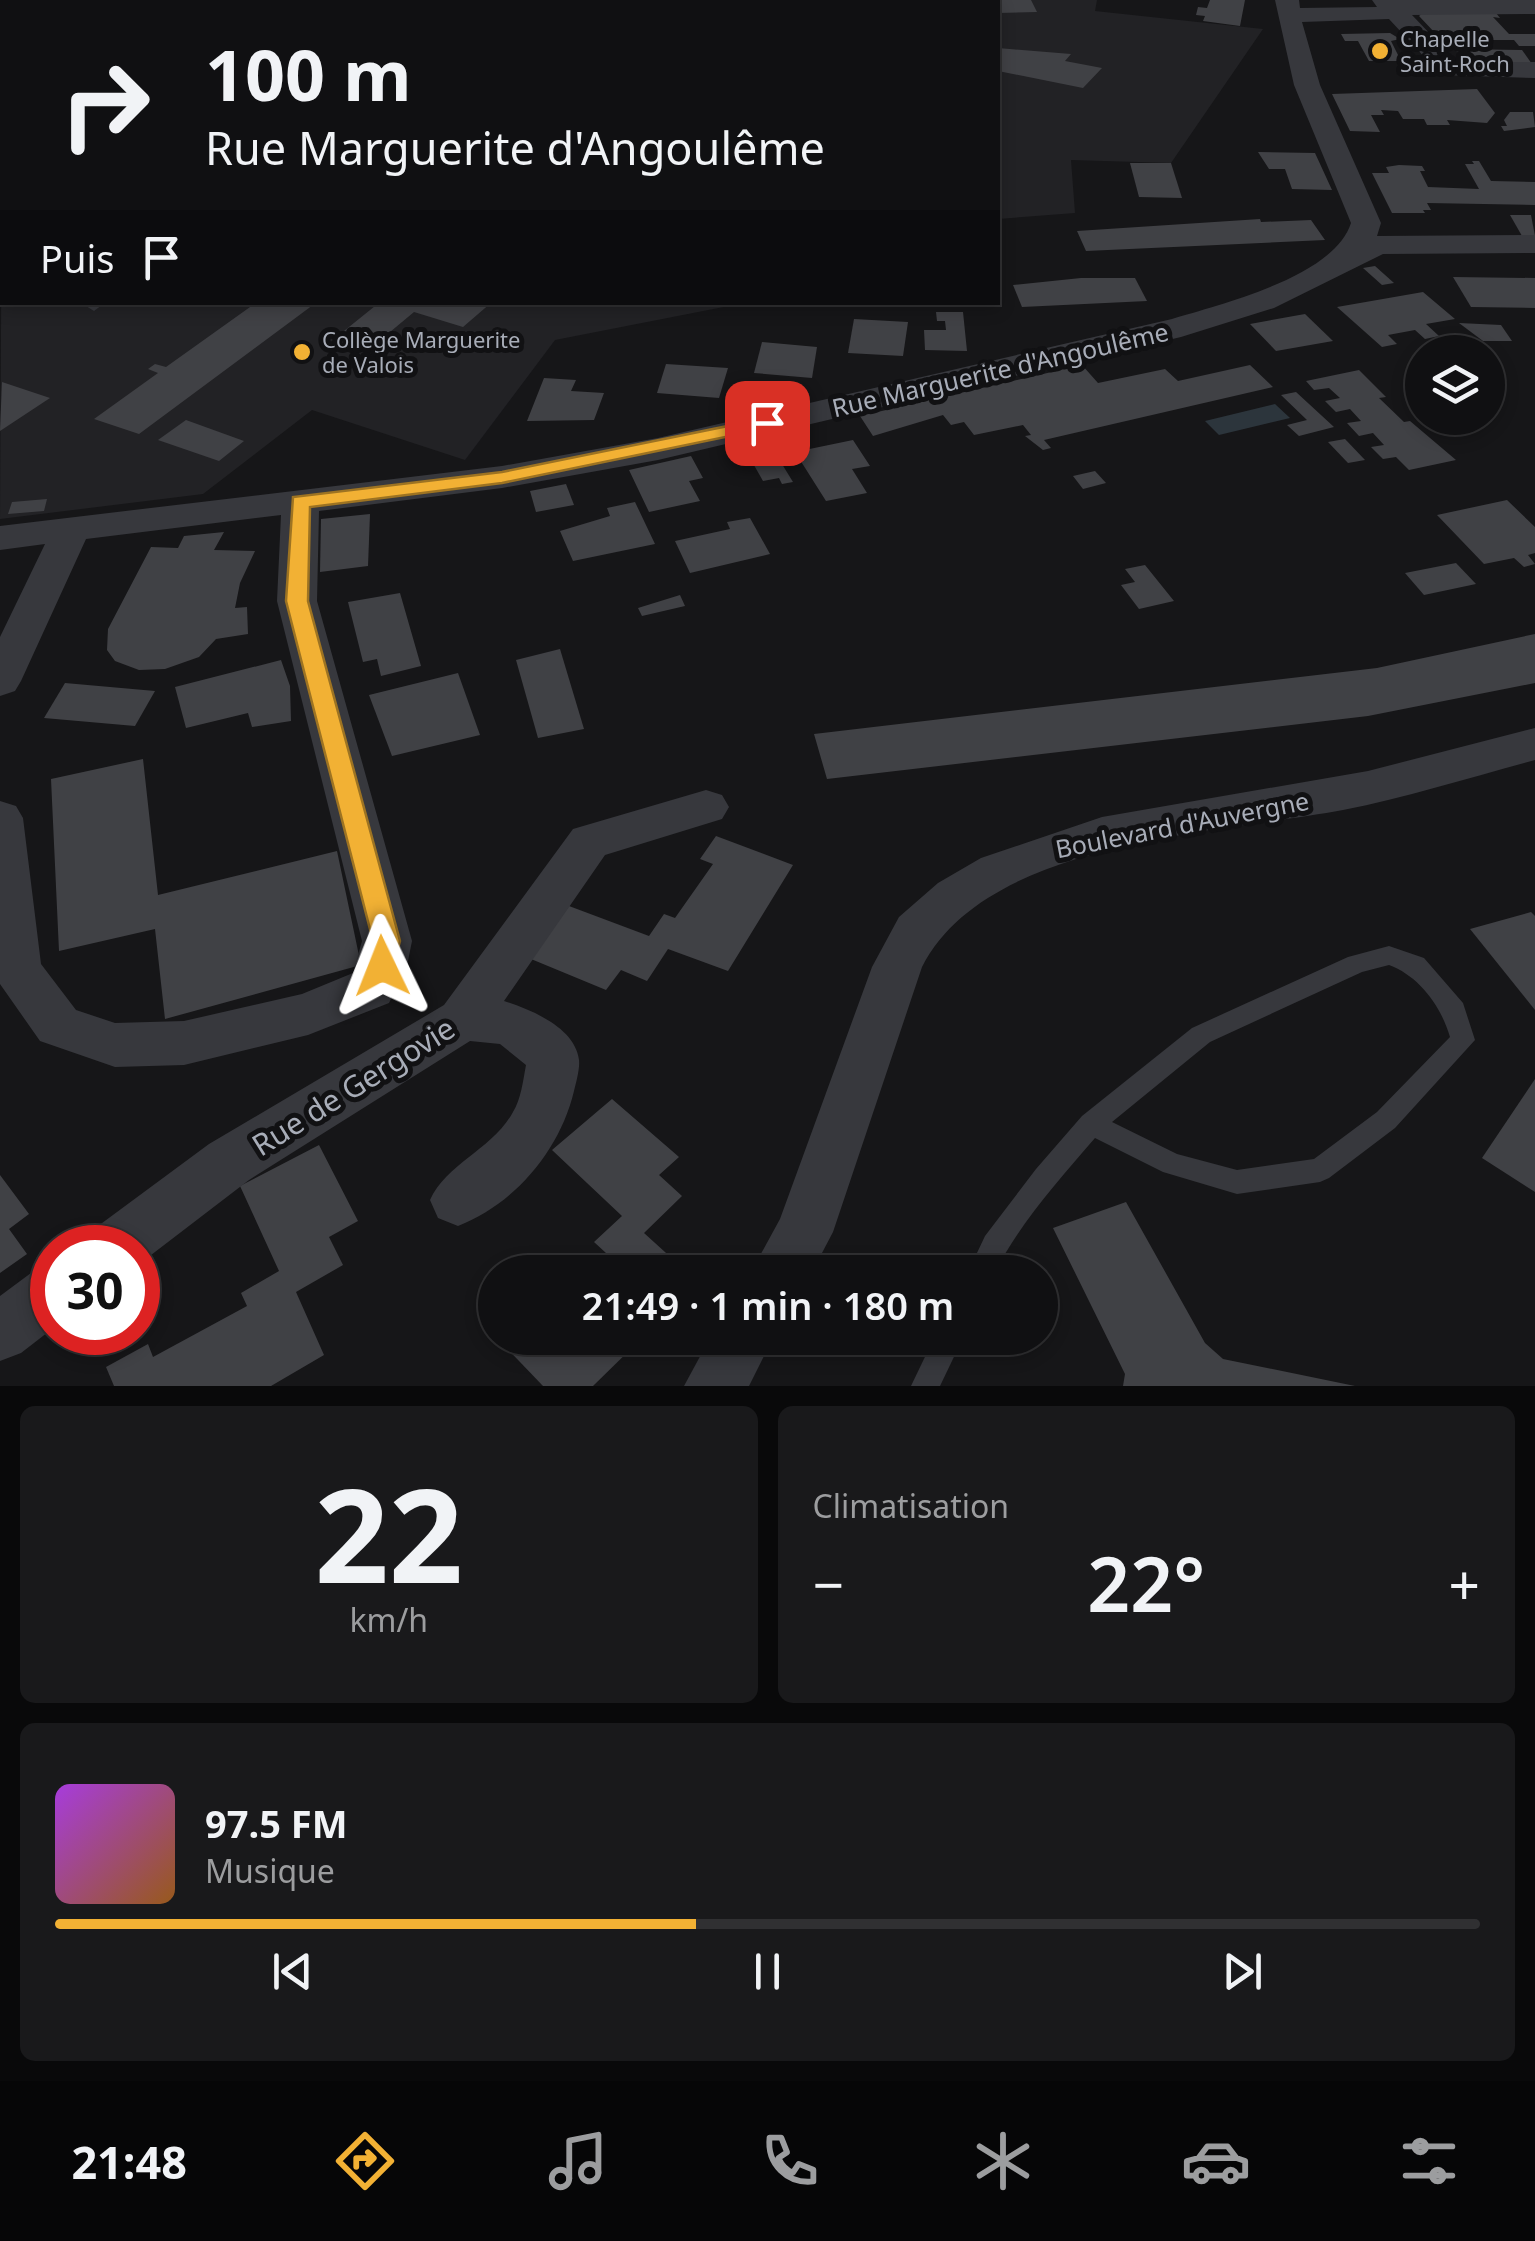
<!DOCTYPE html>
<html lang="fr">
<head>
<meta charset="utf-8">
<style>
  :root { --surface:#101012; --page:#19191b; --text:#f1f3f6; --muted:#9c9d9f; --line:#303032; --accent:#f2b134 }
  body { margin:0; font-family:"Noto Sans",sans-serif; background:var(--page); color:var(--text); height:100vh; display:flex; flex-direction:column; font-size:38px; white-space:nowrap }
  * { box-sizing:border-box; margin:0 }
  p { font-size:32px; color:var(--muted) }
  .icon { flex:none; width:55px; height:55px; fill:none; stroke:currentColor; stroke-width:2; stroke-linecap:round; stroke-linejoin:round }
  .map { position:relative; height:1386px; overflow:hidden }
  .details { display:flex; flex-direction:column; gap:20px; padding:20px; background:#09090a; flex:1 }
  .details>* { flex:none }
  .top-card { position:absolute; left:0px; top:0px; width:1000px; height:305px; box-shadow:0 5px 15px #0003,0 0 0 2px var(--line); background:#101012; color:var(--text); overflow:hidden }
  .controls { position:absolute; left:1405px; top:335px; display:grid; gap:20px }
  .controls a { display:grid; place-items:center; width:100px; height:100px; border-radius:50%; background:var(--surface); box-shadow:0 5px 15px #0003,0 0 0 2px var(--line); font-size:50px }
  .speed { position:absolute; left:30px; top:1225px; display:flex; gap:20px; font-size:50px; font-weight:700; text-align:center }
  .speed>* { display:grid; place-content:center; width:130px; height:130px; border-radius:50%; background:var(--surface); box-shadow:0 5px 15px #0003,0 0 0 2px var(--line); line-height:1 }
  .speed .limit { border:15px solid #d22; background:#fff; color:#111 }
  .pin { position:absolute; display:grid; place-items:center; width:85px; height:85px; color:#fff; margin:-42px; border-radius:20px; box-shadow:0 5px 15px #0006 }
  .me { position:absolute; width:110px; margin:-55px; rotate:358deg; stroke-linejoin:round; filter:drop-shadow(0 0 8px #0008) }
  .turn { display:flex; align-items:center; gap:35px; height:210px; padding:0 40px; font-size:45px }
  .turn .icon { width:130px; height:130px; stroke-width:2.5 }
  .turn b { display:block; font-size:70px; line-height:85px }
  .then { display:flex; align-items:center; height:95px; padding:0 40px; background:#0003; gap:20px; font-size:38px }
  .big { font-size:75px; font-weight:600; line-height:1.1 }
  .details .widget { flex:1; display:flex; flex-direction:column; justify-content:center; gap:15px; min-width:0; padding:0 35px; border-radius:15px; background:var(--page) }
  .details .dial { align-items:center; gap:0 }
  .dial b { font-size:130px; line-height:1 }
  .song { display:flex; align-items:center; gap:30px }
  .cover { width:120px; height:120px; border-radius:15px; background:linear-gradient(135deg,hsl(280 70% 55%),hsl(30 70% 35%)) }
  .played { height:10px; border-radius:5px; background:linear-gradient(90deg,var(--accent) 45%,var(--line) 45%) }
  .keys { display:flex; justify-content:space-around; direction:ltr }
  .heat { display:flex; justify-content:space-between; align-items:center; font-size:55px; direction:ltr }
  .details .tiles { flex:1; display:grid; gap:20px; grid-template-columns:1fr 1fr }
  .widget:last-child { grid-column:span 2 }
  .trip { position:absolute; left:478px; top:1255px; width:580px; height:100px; border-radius:50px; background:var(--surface); box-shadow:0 5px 15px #0003,0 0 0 2px var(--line); font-weight:600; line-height:100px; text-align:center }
  .dock { display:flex; height:160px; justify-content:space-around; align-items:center; background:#060607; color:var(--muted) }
  .dock .icon { width:70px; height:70px }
  .dock .active { color:var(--accent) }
  .dock b { font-size:45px; color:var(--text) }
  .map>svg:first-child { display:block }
</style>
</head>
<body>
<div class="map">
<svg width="1535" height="1386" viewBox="0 0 1535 1386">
  <rect width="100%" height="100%" fill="#161618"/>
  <g fill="#222225">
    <path d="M290,0H1097L1095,11L1263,29L1171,163L1071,160L1075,213L998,219V2H285Z"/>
    <path d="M2,143V302L744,303L555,340L465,460L312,410L203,494L0,519Z"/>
  </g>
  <path fill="#2c353c" d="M1275,404L1290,418L1219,435L1205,421Z"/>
  <g fill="#404145">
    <path d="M998,0H1031L1037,12L998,13Z"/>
    <path d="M1210,0H1245L1240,26L1203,21L1205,16L1196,15L1198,7L1207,8Z"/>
    <path d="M1424,12L1496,13L1500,18L1493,17L1509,34H1535V46H1519L1514,40H1490L1486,33L1436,34L1419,16Z"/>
    <path d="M1390,33L1400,39L1391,41L1401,61H1369L1358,41H1345L1341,34Z"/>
    <path d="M998,48L1071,54L1065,61L1102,68L1083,88L998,71Z"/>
    <path d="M1454,49L1522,50L1532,64L1470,63Z"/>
    <path d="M1477,89L1495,113L1487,123L1447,120L1450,125H1427L1424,119H1403L1398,111L1381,110L1384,115H1371L1380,132L1350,131L1332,94Z"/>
    <path d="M1510,112H1533L1535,127L1504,131L1501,126H1507L1504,120Z"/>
    <path d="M1258,152L1315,153L1332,190L1292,189L1285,169H1269Z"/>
    <path d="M1472,161H1479L1491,181L1535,182V205L1427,203L1431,210H1423L1425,213H1392L1372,173H1389L1386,167L1399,165L1422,166L1425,171H1420L1428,187L1479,189L1465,164H1474Z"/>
    <path d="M1130,163H1171L1182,198L1139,197Z"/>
    <path d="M1510,215H1531L1535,236H1522Z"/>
    <path d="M1260,219L1261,222L1311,220L1325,240L1086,251L1077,231Z"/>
    <path d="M1375,266L1394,283L1382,285L1363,268Z"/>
    <path d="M1453,277L1535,278V308L1471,307Z"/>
    <path d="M1081,278H1135L1147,301L1022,307L1013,285Z"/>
    <path d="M1423,292L1455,319L1426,324L1439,336L1425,339L1415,330L1388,335L1397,344L1382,347L1337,307Z"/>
    <path d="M257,302H317L139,434L94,419L158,373L148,369L155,364L166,367Z"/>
    <path d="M380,302H492L463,327L414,312L378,342L344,331Z"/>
    <path d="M936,312H963L967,351L925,350L924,330H946L945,321H937Z"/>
    <path d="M1305,314L1333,341L1276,351L1250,324Z"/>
    <path d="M854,319L908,322L903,356L848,353Z"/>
    <path d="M1459,323L1501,325L1512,341H1483Z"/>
    <path d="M762,342L817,347L812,378L754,373Z"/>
    <path d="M666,364L728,368L719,398L657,393Z"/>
    <path d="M1082,365L1098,383L1165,369L1178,381L1250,365L1273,387L1044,440L1051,448L1043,450L1025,436L1031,435L1023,425L974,435L964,422L951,425L943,415L873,436L860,416Z"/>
    <path d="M1359,370L1386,397L1379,398L1404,422L1410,421L1456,460L1409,470L1396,457L1383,459L1371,447L1384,445L1373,433L1359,436L1347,423L1361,421L1350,409L1336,412L1325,401L1340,398L1329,388L1314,390L1306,381Z"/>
    <path d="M544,378L576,380L571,391L604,393L594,420L527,421Z"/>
    <path d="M2,382L50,398L0,431Z"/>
    <path d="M1296,392L1334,427L1299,436L1287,425L1307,420L1281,395Z"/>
    <path d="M186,420L244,441L219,461L158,440Z"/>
    <path d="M766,438L793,482L782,484L779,478L763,481L742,444Z"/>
    <path d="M1345,439L1365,460L1348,463L1328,442Z"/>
    <path d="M853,440L870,466L852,469L867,493L826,501L795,452Z"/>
    <path d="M691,456L703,478L689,481L700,501L649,512L629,470Z"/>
    <path d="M1095,471L1106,483L1083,489L1073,476Z"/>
    <path d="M566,484L574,505L536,512L530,491Z"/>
    <path d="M47,499L44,511L8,514L12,502Z"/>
    <path d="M1507,500L1535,527V553L1528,555L1535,564L1524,567L1514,558L1484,564L1437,515Z"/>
    <path d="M635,502L655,544L573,561L560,531L610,516L607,508Z"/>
    <path d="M370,514L368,566L320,572L321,519Z"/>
    <path d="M750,518L770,554L690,573L675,541L730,529L727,522Z"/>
    <path d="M224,532L214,550L255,551L240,583L235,608L247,607L248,634L216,639L199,657L165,669L139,670L115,661L107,650L108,629L151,547L178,548L184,536Z"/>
    <path d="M1456,563L1476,584L1424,595L1405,573Z"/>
    <path d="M1145,565L1174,601L1139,609L1121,585L1135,582L1125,569Z"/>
    <path d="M400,593L421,666L381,676L377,659L363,662L348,602Z"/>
    <path d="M680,595L685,606L642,616L638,608Z"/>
    <path d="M1535,634V683L1368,716L827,779L814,734L1377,668Z"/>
    <path d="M560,649L584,729L538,738L516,660Z"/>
    <path d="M281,660L290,686L291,721L252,727L248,713L186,728L175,687Z"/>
    <path d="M458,673L480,735L392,756L369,695Z"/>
    <path d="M65,683L155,691L135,726L44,718Z"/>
    <path d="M143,759L158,895L337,851L361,965L165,1019L155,929L59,951L51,779Z"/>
    <path d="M716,836L793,865L728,971L668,949L647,981L621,970L606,990L531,959L569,906L649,936L664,914L675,918L713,864L700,859Z"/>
    <path d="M1531,912L1535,916V1010L1470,929Z"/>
    <path d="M1535,1079V1192L1482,1158Z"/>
    <path d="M612,1099L679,1157L659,1175L682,1196L644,1233L687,1272H584L606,1253L594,1242L622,1216L552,1150Z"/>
    <path d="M319,1145L358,1221L329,1237L343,1265L296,1292L324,1355L271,1386H114L106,1367L148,1344L153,1357L247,1306L241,1293L279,1271L240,1186Z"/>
    <path d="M0,1175L29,1214L9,1229L27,1254L0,1273Z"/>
    <path d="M1126,1202L1205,1343L1223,1359L1355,1386H1123L1125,1374L1053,1228Z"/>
    <path d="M497,1338H642L593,1386H543Z"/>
  </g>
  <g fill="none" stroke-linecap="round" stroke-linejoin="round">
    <g fill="#37383d" fill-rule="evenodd">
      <path d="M0,0H7L1,3Z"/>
      <path d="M89,302H106L94,311L86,306Z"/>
      <path d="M1389,946L1424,958L1463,1003L1475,1040L1395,1128L1329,1178L1320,1182L1237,1194L1163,1172L1095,1138C1059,1180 1020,1223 995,1272H968L985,1236L1036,1169L1082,1116L1192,1028L1348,957ZM1389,965C1419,976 1441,1006 1450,1037L1377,1112L1314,1159L1237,1170L1177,1154L1112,1122L1210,1042L1362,972Z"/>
      <path d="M934,1338H963L940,1386H911Z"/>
    </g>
    <g fill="#37383d" fill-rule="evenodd">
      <path d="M1275,0H1299L1300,8L1377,7L1372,0H1535V14L1412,15L1457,62H1535V78L1441,75L1389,19L1302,22L1320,85L1381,223L1377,236L1535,235V253L1383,254L1274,308L1181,337L658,460L502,488L319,511L317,601L412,941L407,966L389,1003L308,1035L184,1065L115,1067L40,1041L0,984V801L16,806L23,818L41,964L76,1010L115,1023L184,1021L302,994L353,973L362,941L277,601L281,515L86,539L21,681L15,691L0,696V637L45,544L0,550V526L502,466L658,438L1172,319C1221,304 1334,277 1351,223L1294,85Z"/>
      <path d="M1535,728V760C1471,777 1408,797 1343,810C1220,833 986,840 922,967L833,1232L812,1272H751L780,1219L872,967L899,917L938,883L981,858L1102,817L1368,771Z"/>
      <path d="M706,790L722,795L729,807L722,819L605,855L504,1001C531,1010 575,1027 579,1060C580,1069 576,1083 574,1091C560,1150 515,1204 458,1226L438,1218L430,1200C447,1163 493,1149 513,1112C521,1099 523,1081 526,1065L500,1044L470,1041L249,1180L138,1265V1248H85L94,1229L209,1144L444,1005L573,829Z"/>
      <path d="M52,1265V1329L21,1353L0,1361V1296L31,1273Z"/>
      <path d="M710,1338H773L749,1386H684Z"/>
    </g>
  </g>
  <path fill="#f2b134" stroke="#9d7322" stroke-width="2.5" d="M767,418L774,419V427L502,483L310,507L308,601L400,941L391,974L382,977L373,974L369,966L373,941L286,601L293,497L502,472Z"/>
  <g fill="#f2b134" stroke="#111113" stroke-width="4">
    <circle cx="1380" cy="51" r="10"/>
    <circle cx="302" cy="352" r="10"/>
  </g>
  <g text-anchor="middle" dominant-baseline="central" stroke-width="10" stroke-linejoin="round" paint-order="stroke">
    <g font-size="22" fill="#a8adb8" stroke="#111113" text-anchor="start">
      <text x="1400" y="38">Chapelle<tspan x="1400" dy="25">Saint-Roch</tspan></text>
      <text x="322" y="339">Collège Marguerite<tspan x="322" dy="25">de Valois</tspan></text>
    </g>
    <g font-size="25" fill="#a8adb8" stroke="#111113">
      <text transform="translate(1000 369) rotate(-13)">Rue Marguerite d'Angoulême</text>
      <text transform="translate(1182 824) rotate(-11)">Boulevard d'Auvergne</text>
    </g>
    <g font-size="30" fill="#a8adb8" stroke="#111113">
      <text transform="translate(353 1086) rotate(-32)">Rue de Gergovie</text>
    </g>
  </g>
</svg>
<div class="controls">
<a><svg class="icon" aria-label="layers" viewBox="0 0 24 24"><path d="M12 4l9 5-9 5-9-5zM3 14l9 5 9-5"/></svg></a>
</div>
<div class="speed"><div class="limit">30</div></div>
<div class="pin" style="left:767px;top:423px;background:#d93025"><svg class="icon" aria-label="arrive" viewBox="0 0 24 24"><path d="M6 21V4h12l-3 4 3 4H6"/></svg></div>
<svg class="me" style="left:382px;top:966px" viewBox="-20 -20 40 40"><path d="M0-17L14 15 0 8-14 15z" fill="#f2b134" stroke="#fff" stroke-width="4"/></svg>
<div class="trip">21:49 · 1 min · 180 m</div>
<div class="top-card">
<div class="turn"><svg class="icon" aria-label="right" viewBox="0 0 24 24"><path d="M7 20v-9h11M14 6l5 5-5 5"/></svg><div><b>100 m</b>Rue Marguerite d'Angoulême</div></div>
<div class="then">Puis<svg class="icon" aria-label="arrive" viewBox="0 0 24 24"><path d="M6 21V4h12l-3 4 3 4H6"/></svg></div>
</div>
</div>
<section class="details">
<div class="tiles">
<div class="widget dial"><b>22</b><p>km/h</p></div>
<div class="widget"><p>Climatisation</p>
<div class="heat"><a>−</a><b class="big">22°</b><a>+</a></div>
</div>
<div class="widget">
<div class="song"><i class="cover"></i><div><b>97.5 FM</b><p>Musique</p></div></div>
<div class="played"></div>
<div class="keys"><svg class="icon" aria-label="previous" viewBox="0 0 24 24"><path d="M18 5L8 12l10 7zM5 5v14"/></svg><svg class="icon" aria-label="pause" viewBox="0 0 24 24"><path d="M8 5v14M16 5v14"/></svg><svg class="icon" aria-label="next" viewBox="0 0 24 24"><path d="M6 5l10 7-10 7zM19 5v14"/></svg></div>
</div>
</div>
</section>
<nav class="dock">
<b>21:48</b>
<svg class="icon active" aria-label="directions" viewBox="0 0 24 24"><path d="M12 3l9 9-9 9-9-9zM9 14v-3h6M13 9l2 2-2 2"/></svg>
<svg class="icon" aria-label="music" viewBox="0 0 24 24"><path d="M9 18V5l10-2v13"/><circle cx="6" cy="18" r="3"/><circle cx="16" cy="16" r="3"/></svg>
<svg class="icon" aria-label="phone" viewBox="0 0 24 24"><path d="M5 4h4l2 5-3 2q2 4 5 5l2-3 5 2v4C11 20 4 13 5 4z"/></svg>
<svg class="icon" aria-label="climate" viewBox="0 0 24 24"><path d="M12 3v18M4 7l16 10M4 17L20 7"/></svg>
<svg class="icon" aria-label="car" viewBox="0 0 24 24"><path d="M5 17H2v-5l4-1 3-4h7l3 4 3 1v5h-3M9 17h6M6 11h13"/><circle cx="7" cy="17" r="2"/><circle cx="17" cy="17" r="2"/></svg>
<svg class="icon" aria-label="filters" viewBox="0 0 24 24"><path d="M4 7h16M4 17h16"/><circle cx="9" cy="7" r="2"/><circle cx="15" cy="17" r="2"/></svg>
</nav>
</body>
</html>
